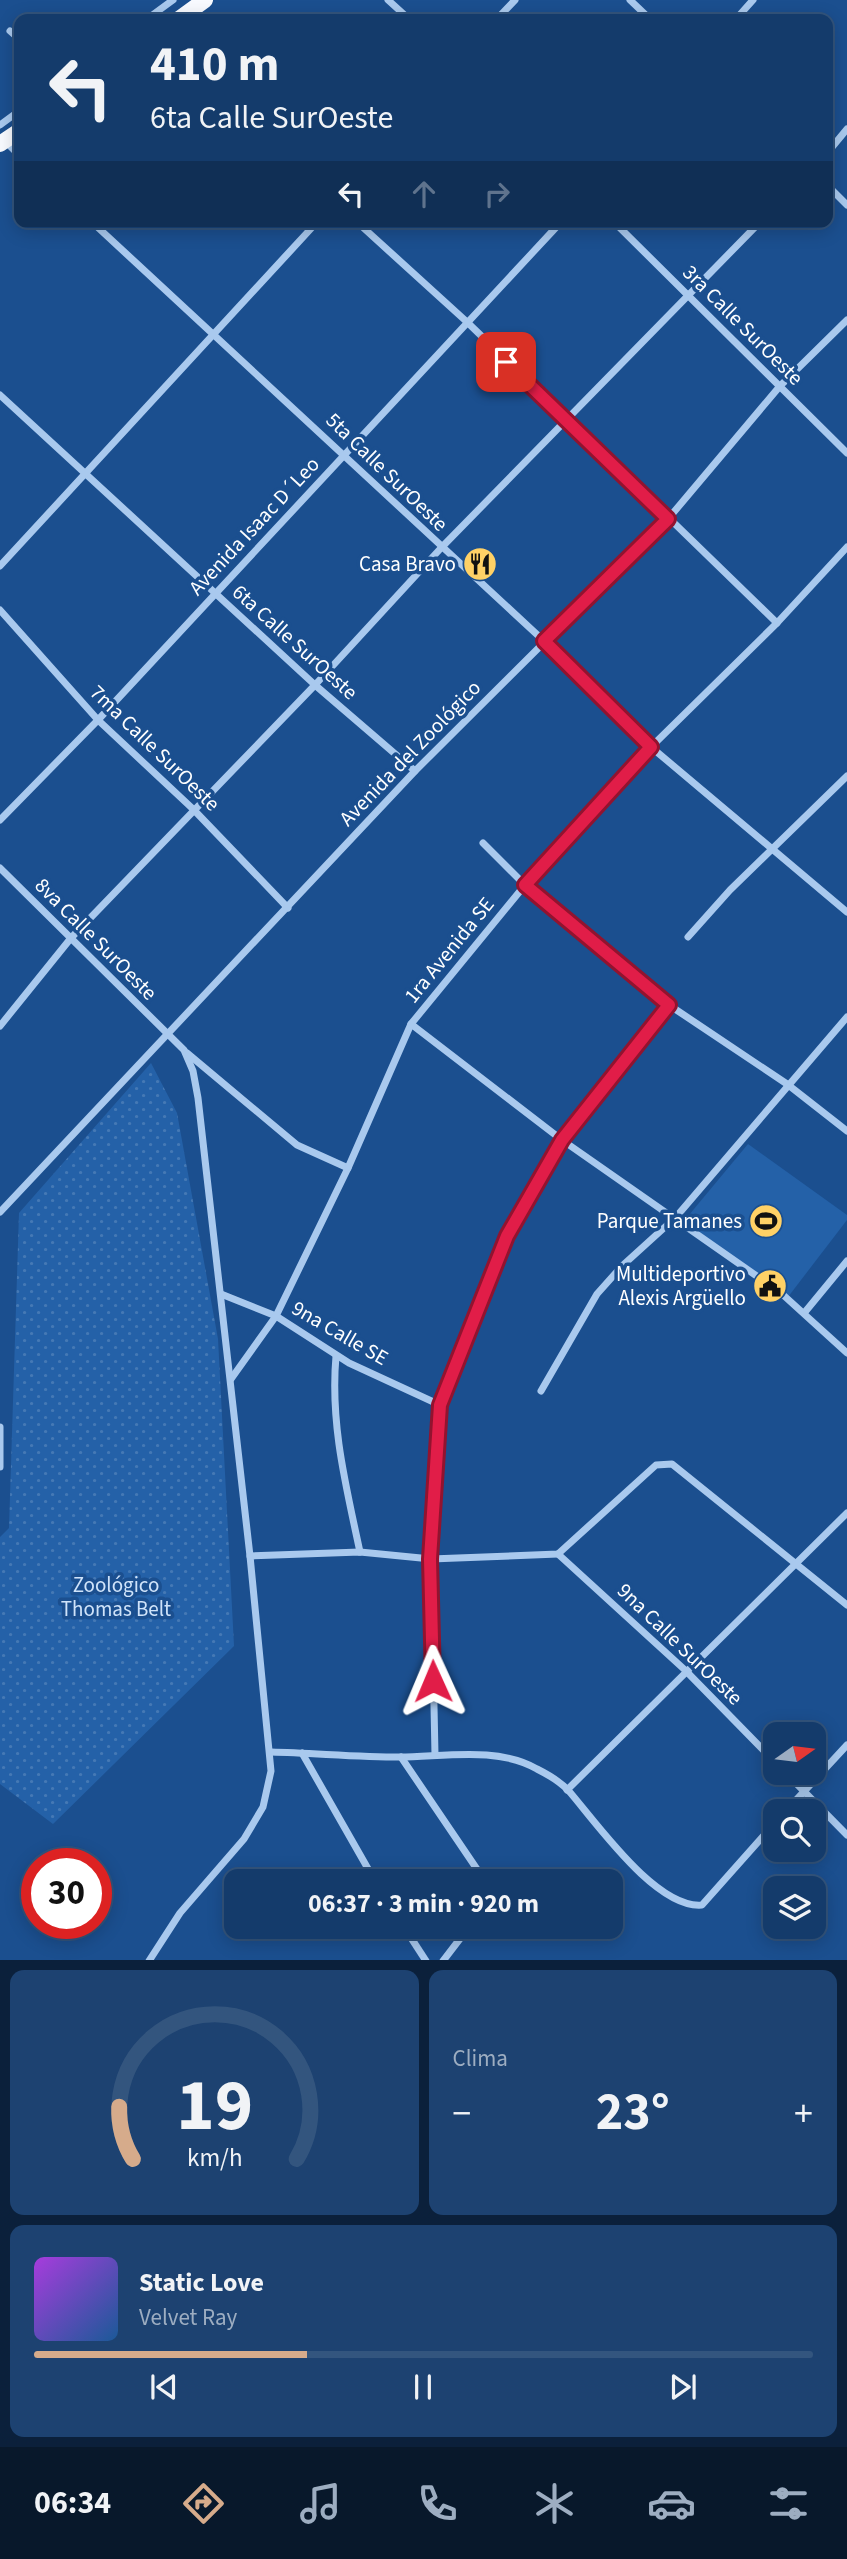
<!DOCTYPE html>
<html lang="es">
<head>
<meta charset="utf-8">
<style>
  :root { --surface:#143b6b; --page:#1d4271; --text:#f1f3f6; --muted:#9dadc1; --line:#33557e; --accent:#d6ab8b }
  body { margin:0; font-family:"Source Sans 3",sans-serif; background:var(--page); color:var(--text); height:100vh; display:flex; flex-direction:column; font-size:26px; white-space:nowrap }
  * { box-sizing:border-box; margin:0 }
  p { font-size:23px; color:var(--muted) }
  .icon { flex:none; width:38px; height:38px; fill:none; stroke:currentColor; stroke-width:2; stroke-linecap:round; stroke-linejoin:round }
  .map { position:relative; height:1960px; overflow:hidden }
  .details { display:flex; flex-direction:column; gap:10px; padding:10px; background:#0b203b; flex:1 }
  .details>* { flex:none }
  .guide { position:absolute; left:14px; top:14px; width:819px; height:214px; border-radius:14px; box-shadow:0 4px 18px #0003,0 0 0 2px var(--line); background:#143b6b; color:var(--text); overflow:hidden }
  .needle { width:46px; rotate:76deg }
  .buttons { position:absolute; left:763px; top:1722px; display:grid; gap:14px }
  .buttons a { display:grid; place-items:center; width:63px; height:63px; border-radius:14px; background:var(--surface); box-shadow:0 4px 18px #0003,0 0 0 2px var(--line); font-size:35px }
  .speed { position:absolute; left:21px; top:1848px; display:flex; gap:14px; font-size:35px; font-weight:700; text-align:center }
  .speed>* { display:grid; place-content:center; width:91px; height:91px; border-radius:50%; background:var(--surface); box-shadow:0 4px 18px #0003,0 0 0 2px var(--line); line-height:1 }
  .speed .limit { border:10px solid #d22; background:#fff; color:#111 }
  .pin { position:absolute; display:grid; place-items:center; width:60px; height:60px; color:#fff; margin:-30px; border-radius:14px; box-shadow:0 4px 10px #0006 }
  .me { position:absolute; width:77px; margin:-38px; rotate:359deg; stroke-linejoin:round; filter:drop-shadow(0 0 5px #0008) }
  .turn { display:flex; align-items:center; gap:24px; height:147px; padding:0 21px; font-size:32px }
  .turn .icon { width:91px; height:91px; stroke-width:2.5 }
  .turn b { display:block; font-size:49px; line-height:60px }
  .lanes { display:flex; align-items:center; height:66px; padding:0 21px; background:#0003; justify-content:center; gap:35px; direction:ltr }
  .lanes .off { opacity:.35 }
  .big { font-size:52px; font-weight:700; line-height:1.1 }
  .details .widget { flex:1; display:flex; flex-direction:column; justify-content:center; gap:10px; min-width:0; padding:0 24px; border-radius:14px; background:var(--page) }
  .details .dial { align-items:center; gap:0 }
  .dial svg { height:182px; overflow:visible; fill:none; stroke:var(--line); stroke-width:7; stroke-linecap:round; text-anchor:middle }
  .dial text { fill:var(--text); stroke:none }
  .song { display:flex; align-items:center; gap:21px }
  .cover { width:84px; height:84px; border-radius:10px; background:linear-gradient(135deg,hsl(280 70% 55%),hsl(210 70% 35%)) }
  .played { height:7px; border-radius:4px; background:linear-gradient(90deg,var(--accent) 35%,var(--line) 35%) }
  .keys { display:flex; justify-content:space-around; direction:ltr }
  .heat { display:flex; justify-content:space-between; align-items:center; font-size:38px; direction:ltr }
  .details .tiles { flex:1; display:grid; gap:10px; grid-template-columns:1fr 1fr }
  .widget:last-child { grid-column:span 2 }
  .trip { position:absolute; left:224px; top:1869px; width:399px; height:70px; border-radius:14px; background:var(--surface); box-shadow:0 4px 18px #0003,0 0 0 2px var(--line); font-weight:700; line-height:70px; text-align:center }
  .dock { display:flex; height:112px; justify-content:space-around; align-items:center; background:#08182b; color:var(--muted) }
  .dock .icon { width:49px; height:49px }
  .dock .selected { color:var(--accent) }
  .dock b { font-size:32px; color:var(--text) }
  .map>svg:first-child { display:block }
</style>
</head>
<body>
<div class="map">
<svg width="847" height="1961" viewBox="0 0 847 1961">
  <defs>
    <pattern id="grass-dots" width="8" height="8" patternUnits="userSpaceOnUse" patternTransform="scale(1.75)"><rect width="8" height="8" fill="#2461a8"/><path d="M2 2h.1M6 6h.1" fill="none" stroke="#4579b5" stroke-width="1.8" stroke-linecap="round"/></pattern>
  </defs>
  <rect width="100%" height="100%" fill="#1b4f8f"/>
  <path fill="url(#grass-dots)" d="M151,1063L177,1113L218,1339L234,1646L53,1824L0,1784V1537L9,1528L19,1213Z"/>
  <path fill="#2461a8" d="M748,1144L847,1215V1220L788,1297L684,1221Z"/>
  <g fill="none" stroke-linecap="round" stroke-linejoin="round">
    <g stroke="#a9c9ee" stroke-width="7">
      <path d="M388,0L409,19"/>
      <path d="M630,0L650,19"/>
      <path d="M147,19L173,0"/>
      <path d="M497,19L515,0"/>
      <path d="M736,19L753,0"/>
      <path d="M10,31L19,39"/>
      <path d="M0,125L19,111"/>
      <path d="M5,141L19,155"/>
      <path d="M828,152L847,129"/>
      <path d="M828,186L847,205"/>
      <path d="M92,222L544,641L651,747L847,912"/>
      <path d="M357,222L467,322L777,623"/>
      <path d="M614,222L847,453"/>
      <path d="M0,395L315,685L415,771"/>
      <path d="M0,566L317,222"/>
      <path d="M0,610L98,720L193,809L288,908"/>
      <path d="M0,820L98,720L561,222"/>
      <path d="M483,843L525,885L669,1005L787,1084L847,1131"/>
      <path d="M0,868L184,1050L193,1071L198,1098L250,1556L271,1771L263,1807L244,1839L180,1913L149,1961"/>
      <path d="M688,937L730,890L847,776"/>
      <path d="M411,1024L562,1140L781,1293L847,1353"/>
      <path d="M0,1026L71,938L315,685L441,548L760,222"/>
      <path d="M187,1053L297,1145L348,1168"/>
      <path d="M0,1212L415,771L668,519L780,386L847,320"/>
      <path d="M221,1294L276,1316L349,1363L440,1405"/>
      <path d="M805,1312L847,1261"/>
      <path d="M336,1356C330,1424 346,1486 360,1552"/>
      <path d="M231,1379L276,1316L348,1168L411,1024L525,885L651,747L777,623L847,547"/>
      <path d="M541,1391L597,1294L622,1266L676,1217L847,1017"/>
      <path d="M0,1427V1467"/>
      <path d="M558,1554L685,1670L775,1762"/>
      <path d="M250,1556L360,1552L431,1559L558,1554L656,1465L672,1464L847,1605"/>
      <path d="M271,1752C314,1753 357,1757 400,1757C442,1757 498,1746 537,1769C547,1774 560,1782 568,1790C596,1822 656,1909 702,1905L775,1823"/>
      <path d="M302,1753L375,1881"/>
      <path d="M435,1755L431,1559L440,1405L507,1236L562,1140L669,1005"/>
      <path d="M401,1757L485,1881"/>
      <path d="M786,1773L847,1835"/>
      <path d="M567,1790L847,1513"/>
      <path d="M786,1811L847,1745"/>
      <path d="M404,1927L426,1961"/>
      <path d="M443,1961L469,1927"/>
    </g>
    <g stroke="#f8faff" stroke-width="16">
      <path d="M179,19L205,0"/>
      <path d="M0,144L19,131"/>
    </g>
  </g>
  <g fill="none" stroke-linecap="round" stroke-linejoin="round">
    <g stroke="#92132f" stroke-width="18">
      <path id="route" d="M433,1681L430,1559L440,1405L507,1236L562,1140L669,1005L525,885L651,747L544,641L668,519L506,362"/>
    </g>
    <use href="#route" stroke="#e11d48" stroke-width="12"/>
  </g>
  <defs>
    <g id="restaurant-disc" transform="scale(1.75)"><circle r="9.5" fill="#ffd166" stroke="#1b4f8f"/><path d="M-5-6h1v4h1v-4h1v4h1v-4h1v5L-1.5 .5V6h-2V.5L-5-1ZM5-6V6H3V1.5H1.5Q1.5-4 5-6Z" fill="#111"/></g>
    <g id="stadium-disc" transform="scale(1.75)"><circle r="9.5" fill="#ffd166" stroke="#1b4f8f"/><path d="M0-5a6.5 5 0 1 0 0 10a6.5 5 0 1 0 0-10ZM-3.5-1.8h7v3.6h-7Z" fill="#111"/></g>
    <g id="civic-disc" transform="scale(1.75)"><circle r="9.5" fill="#ffd166" stroke="#1b4f8f"/><path d="M-.6-6.5H3V-4.5H.6V-3L4-1V1h2V6H-6V1h2V-1L-.6-3ZM-1.2 2.5V6h2.4V2.5Z" fill="#111"/></g>
  </defs>
  <g fill-rule="evenodd">
    <use href="#restaurant-disc" x="480" y="564"/>
    <use href="#stadium-disc" x="766" y="1221"/>
    <use href="#civic-disc" x="770" y="1286"/>
  </g>
  <g text-anchor="middle" dominant-baseline="central" stroke-width="7" stroke-linejoin="round" paint-order="stroke">
    <g font-size="21" fill="#fff" stroke="#1b4f8f">
      <text transform="translate(743 325) rotate(45)">3ra Calle SurOeste</text>
      <text transform="translate(387 472) rotate(44)">5ta Calle SurOeste</text>
      <text transform="translate(254 526) rotate(-47)">Avenida Isaac D´Leo</text>
      <text transform="translate(295 642) rotate(42)">6ta Calle SurOeste</text>
      <text transform="translate(155 748) rotate(44)">7ma Calle SurOeste</text>
      <text transform="translate(410 753) rotate(-46)">Avenida del Zoológico</text>
      <text transform="translate(96 939) rotate(45)">8va Calle SurOeste</text>
      <text transform="translate(449 950) rotate(-51)">1ra Avenida SE</text>
      <text transform="translate(340 1333) rotate(30)">9na Calle SE</text>
      <text transform="translate(680 1644) rotate(44)">9na Calle SurOeste</text>
    </g>
    <g font-size="21" fill="#fff" stroke="#1b4f8f" text-anchor="end">
      <text x="456" y="564">Casa Bravo</text>
      <text x="742" y="1221">Parque Tamanes</text>
      <text x="746" y="1274">Multideportivo<tspan x="746" dy="24">Alexis Argüello</tspan></text>
    </g>
    <g font-size="21" fill="#cfe3fa" stroke="#1b4f8f">
      <text x="116" y="1585">Zoológico<tspan x="116" dy="24">Thomas Belt</tspan></text>
    </g>
  </g>
</svg>
<div class="buttons">
<a><svg class="needle" viewBox="-14 -14 28 28"><path d="M0-13l5 13h-10z" fill="#e53935"/><path d="M0 13l5-13h-10z" fill="#9dadc1"/></svg></a>
<a><svg class="icon" aria-label="search" viewBox="0 0 24 24"><circle cx="10" cy="10" r="6"/><path d="M15 15l6 6"/></svg></a>
<a><svg class="icon" aria-label="layers" viewBox="0 0 24 24"><path d="M12 4l9 5-9 5-9-5zM3 14l9 5 9-5"/></svg></a>
</div>
<div class="speed"><div class="limit">30</div></div>
<div class="pin" style="left:506px;top:362px;background:#d93025"><svg class="icon" aria-label="arrive" viewBox="0 0 24 24"><path d="M6 21V4h12l-3 4 3 4H6"/></svg></div>
<svg class="me" style="left:433px;top:1681px" viewBox="-20 -20 40 40"><path d="M0-17L14 15 0 8-14 15z" fill="#e11d48" stroke="#fff" stroke-width="4"/></svg>
<div class="trip">06:37 · 3 min · 920 m</div>
<div class="guide">
<div class="turn"><svg class="icon" aria-label="left" viewBox="0 0 24 24"><path d="M17 20v-9H6M10 6l-5 5 5 5"/></svg><div><b>410 m</b>6ta Calle SurOeste</div></div>
<div class="lanes"><svg class="icon" aria-label="left" viewBox="0 0 24 24"><path d="M17 20v-9H6M10 6l-5 5 5 5"/></svg><svg class="icon off" aria-label="ahead" viewBox="0 0 24 24"><path d="M12 20V5M6 11l6-6 6 6"/></svg><svg class="icon off" aria-label="right" viewBox="0 0 24 24"><path d="M7 20v-9h11M14 6l5 5-5 5"/></svg></div>
</div>
</div>
<section class="details">
<div class="tiles">
<div class="widget dial"><svg viewBox="0 0 100 80">
<path d="M14 69A42 42 0 1 1 86 69"/>
<path d="M14 69A42 42 0 0 1 8 46" stroke="#d6ab8b"/>
<text x="50" y="56" font-size="32" font-weight="700">19</text>
<text x="50" y="72" font-size="11">km/h</text>
</svg></div>
<div class="widget"><p>Clima</p>
<div class="heat"><a>−</a><b class="big">23°</b><a>+</a></div>
</div>
<div class="widget">
<div class="song"><i class="cover"></i><div><b>Static Love</b><p>Velvet Ray</p></div></div>
<div class="played"></div>
<div class="keys"><svg class="icon" aria-label="previous" viewBox="0 0 24 24"><path d="M18 5L8 12l10 7zM5 5v14"/></svg><svg class="icon" aria-label="pause" viewBox="0 0 24 24"><path d="M8 5v14M16 5v14"/></svg><svg class="icon" aria-label="next" viewBox="0 0 24 24"><path d="M6 5l10 7-10 7zM19 5v14"/></svg></div>
</div>
</div>
</section>
<nav class="dock">
<b>06:34</b>
<svg class="icon selected" aria-label="directions" viewBox="0 0 24 24"><path d="M12 3l9 9-9 9-9-9zM9 14v-3h6M13 9l2 2-2 2"/></svg>
<svg class="icon" aria-label="music" viewBox="0 0 24 24"><path d="M9 18V5l10-2v13"/><circle cx="6" cy="18" r="3"/><circle cx="16" cy="16" r="3"/></svg>
<svg class="icon" aria-label="phone" viewBox="0 0 24 24"><path d="M5 4h4l2 5-3 2q2 4 5 5l2-3 5 2v4C11 20 4 13 5 4z"/></svg>
<svg class="icon" aria-label="climate" viewBox="0 0 24 24"><path d="M12 3v18M4 7l16 10M4 17L20 7"/></svg>
<svg class="icon" aria-label="car" viewBox="0 0 24 24"><path d="M5 17H2v-5l4-1 3-4h7l3 4 3 1v5h-3M9 17h6M6 11h13"/><circle cx="7" cy="17" r="2"/><circle cx="17" cy="17" r="2"/></svg>
<svg class="icon" aria-label="filters" viewBox="0 0 24 24"><path d="M4 7h16M4 17h16"/><circle cx="9" cy="7" r="2"/><circle cx="15" cy="17" r="2"/></svg>
</nav>
</body>
</html>
